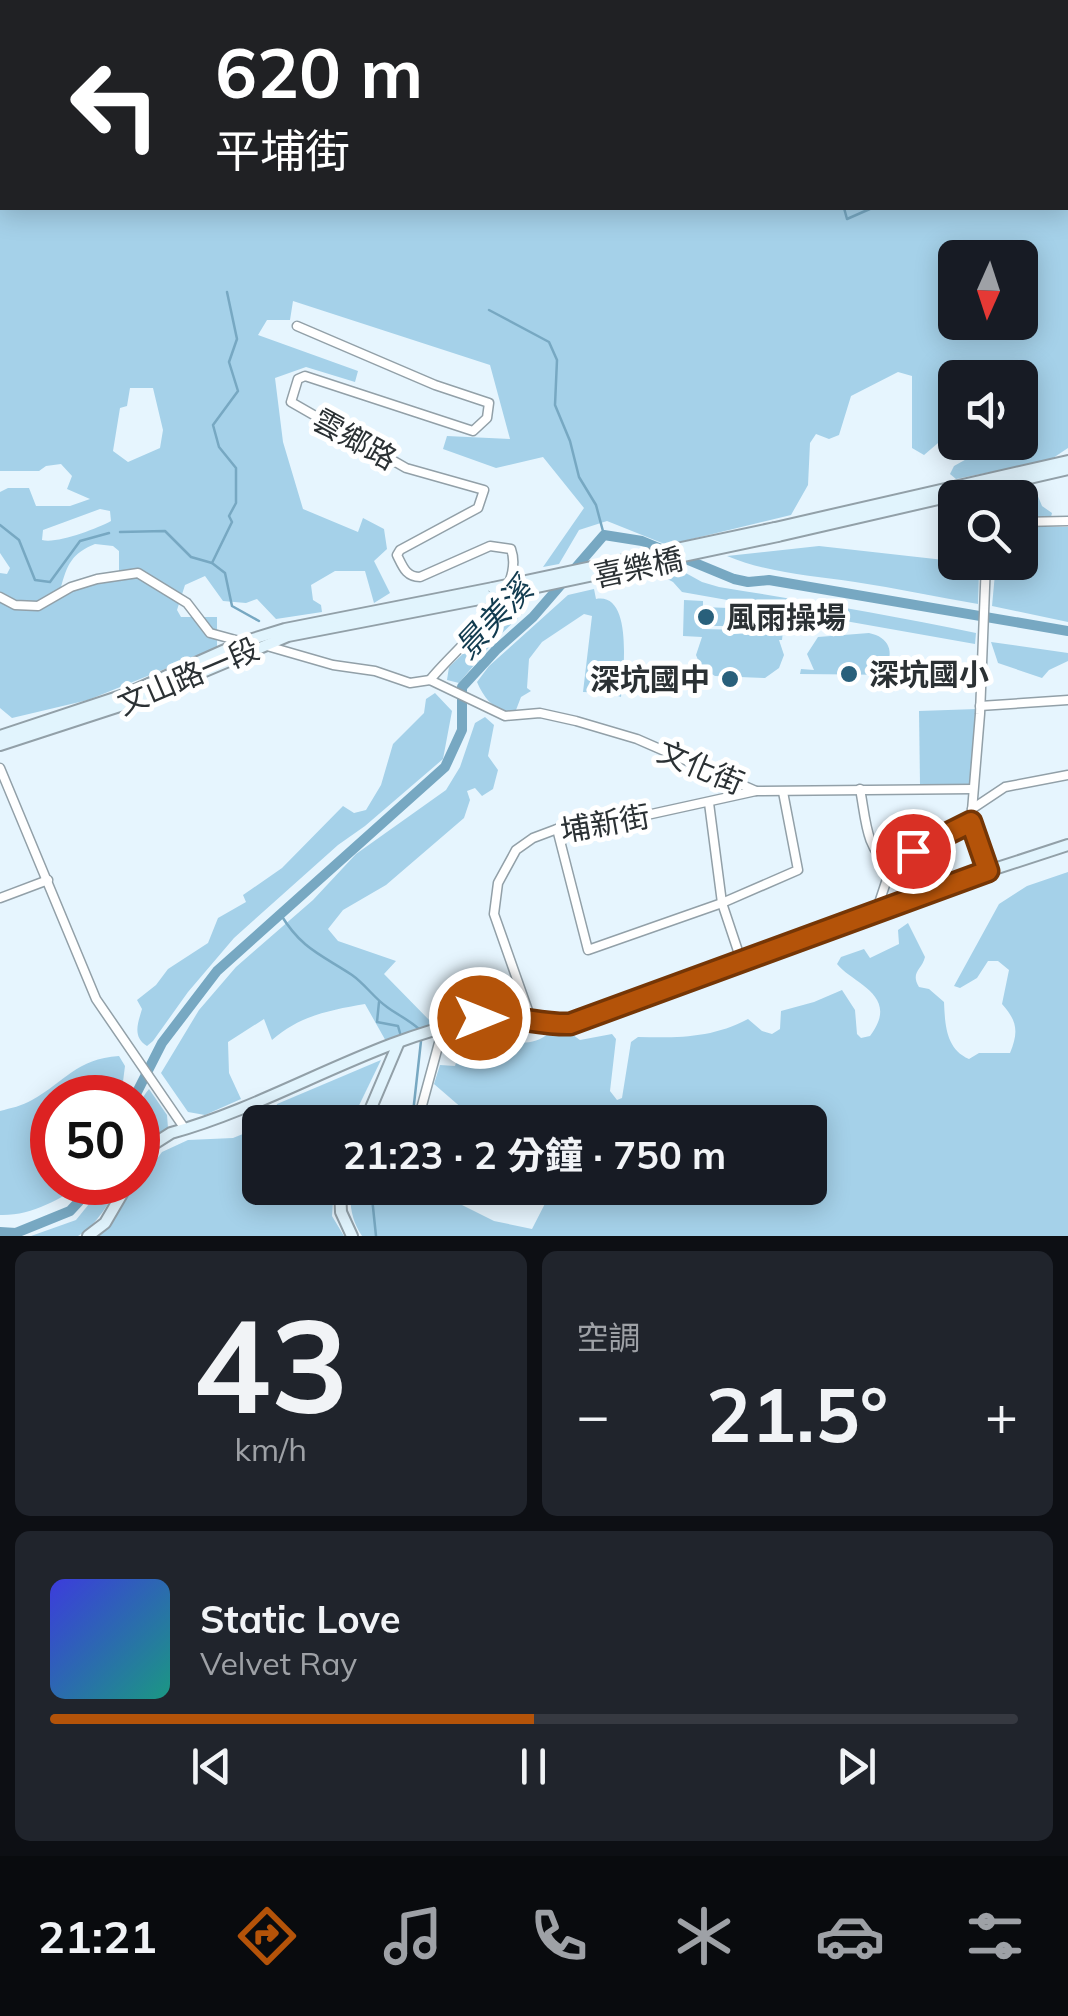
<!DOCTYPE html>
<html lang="zh-TW">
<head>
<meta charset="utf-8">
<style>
  :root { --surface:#171b24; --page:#20242c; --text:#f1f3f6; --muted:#9ea1a6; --line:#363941; --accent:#b45309 }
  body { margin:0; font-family:Mulish,"Noto Sans TC",sans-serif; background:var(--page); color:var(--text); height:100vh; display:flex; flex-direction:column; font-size:38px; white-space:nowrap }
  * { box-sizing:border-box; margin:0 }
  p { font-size:32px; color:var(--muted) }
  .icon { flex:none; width:55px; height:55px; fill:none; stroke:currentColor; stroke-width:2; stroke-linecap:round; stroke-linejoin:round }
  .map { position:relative; height:1236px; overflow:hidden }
  .side { display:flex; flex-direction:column; gap:15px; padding:15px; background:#0d0f14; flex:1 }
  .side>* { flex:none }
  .top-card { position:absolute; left:0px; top:0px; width:1070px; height:210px; box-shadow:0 5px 25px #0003; background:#202124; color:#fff; overflow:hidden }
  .needle { width:65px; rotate:183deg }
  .tools { position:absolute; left:938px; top:240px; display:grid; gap:20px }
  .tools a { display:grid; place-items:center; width:100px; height:100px; border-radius:15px; background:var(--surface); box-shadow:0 5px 25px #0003; font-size:50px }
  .speed { position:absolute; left:30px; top:1075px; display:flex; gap:20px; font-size:50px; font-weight:700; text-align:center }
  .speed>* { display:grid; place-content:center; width:130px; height:130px; border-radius:50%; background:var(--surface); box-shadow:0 5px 25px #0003; line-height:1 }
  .speed .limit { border:15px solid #d22; background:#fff; color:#111 }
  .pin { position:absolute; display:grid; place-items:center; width:85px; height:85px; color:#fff; margin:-42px; border:5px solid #fff; border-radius:50%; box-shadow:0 2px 10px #0007 }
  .me { position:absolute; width:110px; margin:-55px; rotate:90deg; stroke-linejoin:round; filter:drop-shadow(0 0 8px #0008) }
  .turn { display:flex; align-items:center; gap:35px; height:210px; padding:0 50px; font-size:45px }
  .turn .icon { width:130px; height:130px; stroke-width:2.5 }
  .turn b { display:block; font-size:70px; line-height:85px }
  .big { font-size:75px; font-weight:700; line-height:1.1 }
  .side .widget { flex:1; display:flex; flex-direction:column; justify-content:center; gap:15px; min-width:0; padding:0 35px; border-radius:15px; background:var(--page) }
  .side .dial { align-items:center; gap:0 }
  .dial b { font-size:130px; line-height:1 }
  .song { display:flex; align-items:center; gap:30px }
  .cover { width:120px; height:120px; border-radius:15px; background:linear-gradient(135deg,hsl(240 70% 55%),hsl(170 70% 35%)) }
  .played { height:10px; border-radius:5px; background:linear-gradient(90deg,var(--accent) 50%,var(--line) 50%) }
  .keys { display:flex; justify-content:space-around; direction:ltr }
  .heat { display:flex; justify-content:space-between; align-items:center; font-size:55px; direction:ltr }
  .side .tiles { flex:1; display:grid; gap:15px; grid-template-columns:1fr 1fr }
  .widget:last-child { grid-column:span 2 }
  .trip { position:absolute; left:242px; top:1105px; width:585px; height:100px; border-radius:15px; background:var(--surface); box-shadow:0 5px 25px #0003; font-weight:700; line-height:100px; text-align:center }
  .dock { display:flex; height:160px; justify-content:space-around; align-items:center; background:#090b0e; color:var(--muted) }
  .dock .icon { width:70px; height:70px }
  .dock .on { color:var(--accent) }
  .dock b { font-size:45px; color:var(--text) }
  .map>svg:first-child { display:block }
</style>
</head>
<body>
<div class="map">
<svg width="1068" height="1236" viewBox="0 0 1068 1236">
  <rect width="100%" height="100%" fill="#e6f5fe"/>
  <g fill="#a5d1e9" fill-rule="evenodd">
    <path d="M0,0H1068V86V2H2V208H1068V177V448L1050,460L956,479L950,474L954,466L972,456L974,447L969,443L1020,442V378H955V434L951,432L924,455L912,448V376L898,372L851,396L839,435L829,439L816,434L810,443L808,485L791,515L667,545L607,521L579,530L559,564L543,567L584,508L543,457L496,468L443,449L447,436L510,439L490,365L293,301L290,320H267L258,335L358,371L355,382L306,367L275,378L283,442L303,509L358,532L363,518L384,529L387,549L374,561L390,593L374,603L365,571H335L311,585L313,600L321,605L322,612L276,619L257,599L246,603L223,601L205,576L185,585L177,610L181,617H217V648L88,700L12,718L0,708V573L7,574L10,568L0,553V492L8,488H29L36,506H70L90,499L67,489L72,476L61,464L46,466L39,471H0ZM955,258H1020V322H955ZM130,388H153L163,430L160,448L128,462L113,451L120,408L127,406ZM100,509L110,511L111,521C96,529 57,544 42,540L43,530ZM95,544L113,546L119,551V571L61,587C67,565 72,553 95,544Z"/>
    <path d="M1021,484H1033L1042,506L1052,513L1051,517L1020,519V498L997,497L999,491Z"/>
    <path d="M1020,527H1068V622L992,606L996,563L1020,562Z"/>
    <path d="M819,546L953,561L979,570L978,604C937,597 896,588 855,582C812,576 768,573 727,556Z"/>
    <path d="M673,566L702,582L719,587C805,601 891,615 976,633L975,644L682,592L673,582L652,571Z"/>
    <path d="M594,589L596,599C634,592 623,675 621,697L609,693L583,692L592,616L584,614L542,642L529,659L527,688L531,691L521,697L516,710L507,713C491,706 484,698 477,682L489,666L568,595Z"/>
    <path d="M684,600L703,601V607L728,608V626H702V629L783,631L782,640H779L784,655L779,668L765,678L715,676L701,667L696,655L702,637L683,636Z"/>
    <path d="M520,601L524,612L495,640L459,683L447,680L449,667L467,650L496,609Z"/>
    <path d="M869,633C889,637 895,652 885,669H902V675L800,674L801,669L814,670L807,654L818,637Z"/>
    <path d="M991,642L1068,653V661L1049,670L1042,678L998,663Z"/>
    <path d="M435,693L452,711L443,759L365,826L338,845L234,938L188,992L153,1041L147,1046C132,1037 138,1023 142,1009L137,1000L156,985L168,969L208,943L218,918L246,902L243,895L282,868L343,806L354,813L366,810L381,785L393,744L424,713L426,699Z"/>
    <path d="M977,709L970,785L920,784L919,711Z"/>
    <path d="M485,717L494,725L488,756L498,770L493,789L482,796L475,788L467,791L470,800L464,818L386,885L343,910L328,929L338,941L396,961L384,974L434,1025L387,1043L365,1004C330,1010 299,1016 272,1040L264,1019L228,1042L229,1073L241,1099L205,1115L188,1112L161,1073L199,1010L236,967L313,900L356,854L446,790L460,767L475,723Z"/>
    <path d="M1068,872V1236H362C352,1221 349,1205 351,1188H436L438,1193L494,1221L532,1229L553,1188H810V1122H478L434,1084L440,1065L455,1066L463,1040L459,1033L487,1023L499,1040C516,1043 535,1046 549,1033L573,1035L580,1040L612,1034L616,1039L610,1091L617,1100L622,1098L631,1042L638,1037C679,1038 712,1038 748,1019L762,1031L772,1034L780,1029L781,1011L814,1002L842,990L855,1010L857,1034L861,1038L870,1036C901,995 853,984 837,964L841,957L864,949L870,958L899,944L898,930L908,923L925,957C922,970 910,972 919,987L929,989L944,1002C945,1025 946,1049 969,1059L979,1053H1010C1019,1031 1017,1021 1002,1004L1009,970L998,961H988L977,978L960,988L954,986L999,904L1027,886Z"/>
    <path d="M119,1056L125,1066L121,1097L52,1098V1182L86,1183C59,1199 32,1216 0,1215V1111C11,1108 22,1106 32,1100C66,1081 76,1059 119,1056Z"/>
    <path d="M381,1060L351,1122H271L277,1104Z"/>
    <path d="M149,1089L167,1115L168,1128L146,1142L138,1156C137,1132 133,1107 149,1089Z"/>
    <path d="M260,1127V1188H334L332,1216L344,1236H98L162,1152L188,1140L233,1138Z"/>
    <path d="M106,1183H121C109,1202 98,1224 78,1236H31L76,1220Z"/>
  </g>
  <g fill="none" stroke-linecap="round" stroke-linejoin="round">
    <g stroke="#77a8c2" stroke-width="2.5">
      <path d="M812,0L813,2"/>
      <path d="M1068,184V185"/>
      <path d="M844,208L847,219L872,208"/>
      <path d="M489,310L549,342L557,360L555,405L570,441L579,477L596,505L604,535"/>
      <path d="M0,525L19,540L35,580L50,582L80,541L109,533"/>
      <path d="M120,532L165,531L191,557L212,563L225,573L232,606L259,621"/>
      <path d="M212,563L232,522L229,516L236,503V468L219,447L213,425L238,391L229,362L237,339L227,292"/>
      <path d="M281,915C302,949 320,954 352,975C365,984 374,998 387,1007C398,1015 409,1020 419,1029"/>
      <path d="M379,1002L377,1022L398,1026L400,1033"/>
      <path d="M412,1122L421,1041"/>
      <path d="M371,1188L376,1236"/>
    </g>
    <g stroke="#77a8c2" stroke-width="10">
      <path d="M134,1098L162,1043L217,971L445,767L462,730V687L496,650L533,617L604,535L642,541L734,579L748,582L769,580L1068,631"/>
      <path d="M0,1232L16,1233L70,1211L97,1182"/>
    </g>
    <g stroke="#92a0a8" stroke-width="11">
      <g id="minor">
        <path d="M857,0L860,2"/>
        <path d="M297,326L435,385L489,403L487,418L473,431L305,376L298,379L291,402L406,468L484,490L478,508L400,550L397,555C403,567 406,577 420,577L490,546L511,549C527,594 455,648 430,680"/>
        <path d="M1020,522L1068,521"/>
        <path d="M986,562L980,714L971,823L988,871"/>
        <path d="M0,597L15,605L38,606L71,587L97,579L138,573L187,603L210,633L243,642"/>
        <path d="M267,646L333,665L375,671L410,683L430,680L505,716L540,713L576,721L637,739L756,791L973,789"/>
        <path d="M980,706L1068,700"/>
        <path d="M0,768L96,999L185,1129"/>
        <path d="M860,789C866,819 865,849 891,867"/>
        <path d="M709,803L722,903L742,963"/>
        <path d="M972,809L1005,787L1068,775"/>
        <path d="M557,829L588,950L722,903L798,870L783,792"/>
        <path d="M0,898L48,880"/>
        <path d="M876,912L891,867L913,851L971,823"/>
        <path d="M531,1019L494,914L498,883L516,850L533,838L557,829L647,815L756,791"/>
        <path d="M424,1122L421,1109L443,1028"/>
        <path d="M457,1188L468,1199H483"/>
      </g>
    </g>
    <g stroke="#92a0a8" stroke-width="14">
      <g id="secondary">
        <path d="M775,528L1068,461"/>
        <path d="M778,536L1068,469"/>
        <path d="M0,736L124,695L243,642L285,629L493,588"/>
        <path d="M0,745L129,703L288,636L490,597"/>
        <path d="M365,1122L398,1044"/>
        <path d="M138,1167L149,1147L171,1133C276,1104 371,1039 479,1019C511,1013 539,1025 570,1023L988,871L1068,845"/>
        <path d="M340,1188L341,1212L352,1236"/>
        <path d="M88,1236L105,1223L129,1182"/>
      </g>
    </g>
    <use href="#minor" stroke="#fff" stroke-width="8"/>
    <use href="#secondary" stroke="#e1f4fd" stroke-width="10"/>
    <g stroke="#92a0a8" stroke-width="14" stroke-linecap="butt">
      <g id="secondary-bridge">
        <path d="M493,588L775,528"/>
        <path d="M490,597L778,536"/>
      </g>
    </g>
    <use href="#secondary-bridge" stroke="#e1f4fd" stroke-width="10"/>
  </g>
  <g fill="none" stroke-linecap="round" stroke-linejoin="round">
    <g stroke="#753606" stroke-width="25">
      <path id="route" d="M480,1018C513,1014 538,1025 570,1024L988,871L971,822L913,851"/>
    </g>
    <use href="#route" stroke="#b45309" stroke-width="18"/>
  </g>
  <g fill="#29607b" stroke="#fff" stroke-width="4">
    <circle cx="706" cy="617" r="10"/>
    <circle cx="849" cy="674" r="10"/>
    <circle cx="730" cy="679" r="10"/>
  </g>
  <g text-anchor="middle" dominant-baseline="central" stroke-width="10" stroke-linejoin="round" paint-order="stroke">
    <g font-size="30" fill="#2b3134" stroke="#fff">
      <text transform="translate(355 439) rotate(29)">雲鄉路</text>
      <text transform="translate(638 567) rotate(-12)">喜樂橋</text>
      <text transform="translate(188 676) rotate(-23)">文山路一段</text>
      <text transform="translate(701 767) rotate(23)">文化街</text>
      <text transform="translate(605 823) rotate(-10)">埔新街</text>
    </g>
    <g font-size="30" font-weight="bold" fill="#2b3134" stroke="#fff" text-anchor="start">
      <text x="726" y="617">風雨操場</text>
      <text x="869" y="674">深坑國小</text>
      <text x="710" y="679" text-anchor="end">深坑國中</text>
    </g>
    <g font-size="32" font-style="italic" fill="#113b4f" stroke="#fff">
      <text transform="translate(493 618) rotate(-47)">景美溪</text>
    </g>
  </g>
</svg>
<div class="tools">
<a><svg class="needle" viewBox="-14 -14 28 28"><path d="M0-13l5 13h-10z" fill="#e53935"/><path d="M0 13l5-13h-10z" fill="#9ea1a6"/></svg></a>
<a><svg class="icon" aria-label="sound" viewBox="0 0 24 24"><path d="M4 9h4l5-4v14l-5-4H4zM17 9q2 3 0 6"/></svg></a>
<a><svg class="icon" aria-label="search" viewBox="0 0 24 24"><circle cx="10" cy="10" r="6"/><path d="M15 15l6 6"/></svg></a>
</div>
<div class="speed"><div class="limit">50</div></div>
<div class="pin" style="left:913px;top:851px;background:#d93025"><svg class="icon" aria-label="arrive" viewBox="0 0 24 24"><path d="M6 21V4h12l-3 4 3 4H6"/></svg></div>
<svg class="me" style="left:480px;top:1018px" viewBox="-20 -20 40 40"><circle r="17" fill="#b45309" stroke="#fff" stroke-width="3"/><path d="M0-11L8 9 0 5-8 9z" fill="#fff"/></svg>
<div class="trip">21:23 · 2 分鐘 · 750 m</div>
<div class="top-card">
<div class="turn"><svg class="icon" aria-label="left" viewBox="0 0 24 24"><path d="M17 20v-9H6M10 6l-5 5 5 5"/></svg><div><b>620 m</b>平埔街</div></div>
</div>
</div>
<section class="side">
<div class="tiles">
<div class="widget dial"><b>43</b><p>km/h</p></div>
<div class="widget"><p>空調</p>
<div class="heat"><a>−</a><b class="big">21.5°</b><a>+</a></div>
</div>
<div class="widget">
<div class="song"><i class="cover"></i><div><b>Static Love</b><p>Velvet Ray</p></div></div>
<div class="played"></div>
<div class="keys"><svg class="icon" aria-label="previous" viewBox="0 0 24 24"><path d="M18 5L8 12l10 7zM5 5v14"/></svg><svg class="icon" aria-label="pause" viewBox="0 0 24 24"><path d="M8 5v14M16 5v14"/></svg><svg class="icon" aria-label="next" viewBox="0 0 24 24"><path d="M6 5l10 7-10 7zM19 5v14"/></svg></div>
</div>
</div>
</section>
<nav class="dock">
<b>21:21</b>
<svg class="icon on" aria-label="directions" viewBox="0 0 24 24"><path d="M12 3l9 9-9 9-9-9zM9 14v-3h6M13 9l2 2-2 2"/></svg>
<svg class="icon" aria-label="music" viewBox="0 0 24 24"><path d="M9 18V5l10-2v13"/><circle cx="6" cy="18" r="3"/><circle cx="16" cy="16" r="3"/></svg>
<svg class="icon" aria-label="phone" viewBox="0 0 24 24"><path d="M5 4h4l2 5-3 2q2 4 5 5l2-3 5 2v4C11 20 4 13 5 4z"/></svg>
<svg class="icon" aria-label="climate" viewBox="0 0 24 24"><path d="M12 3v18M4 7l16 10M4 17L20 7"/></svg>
<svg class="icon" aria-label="car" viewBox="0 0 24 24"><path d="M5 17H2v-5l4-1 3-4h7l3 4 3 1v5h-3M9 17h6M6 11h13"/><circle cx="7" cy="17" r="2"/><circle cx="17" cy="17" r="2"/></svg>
<svg class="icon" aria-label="filters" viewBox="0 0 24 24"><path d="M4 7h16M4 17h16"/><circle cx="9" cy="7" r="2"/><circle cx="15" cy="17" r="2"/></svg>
</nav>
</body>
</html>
